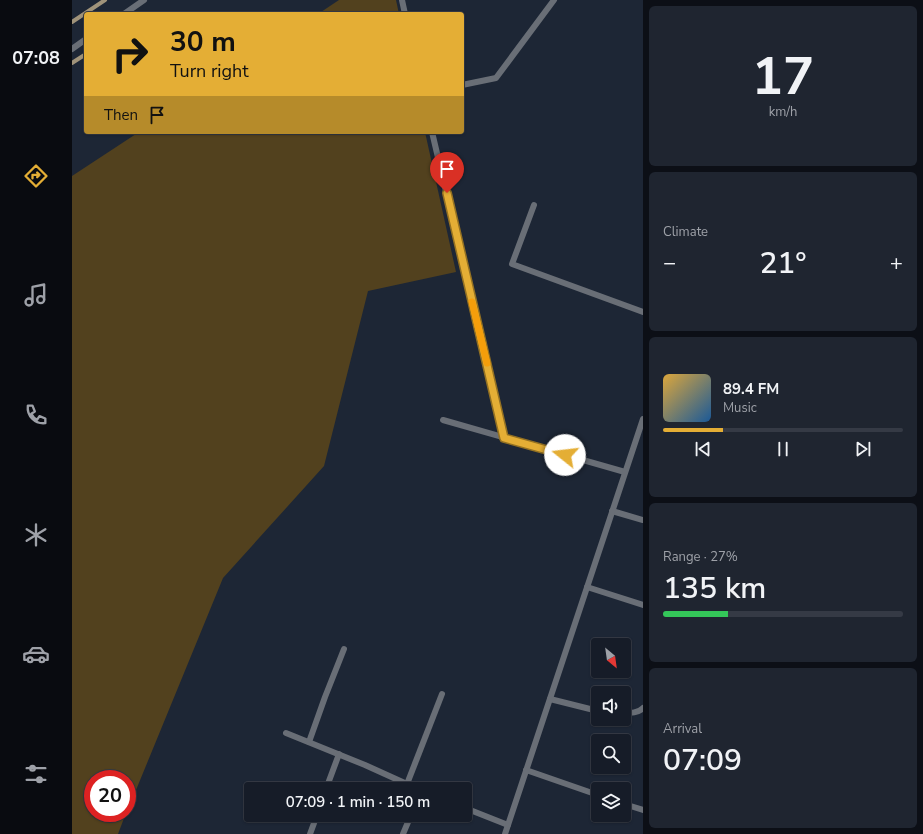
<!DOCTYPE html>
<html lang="en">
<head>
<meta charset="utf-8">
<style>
  :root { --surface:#161c28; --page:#1f2530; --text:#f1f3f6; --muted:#9ea1a8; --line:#353a45; --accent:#e4ae35 }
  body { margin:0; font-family:"Nunito Sans",sans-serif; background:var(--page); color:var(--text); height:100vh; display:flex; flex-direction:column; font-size:15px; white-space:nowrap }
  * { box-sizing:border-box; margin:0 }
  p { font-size:13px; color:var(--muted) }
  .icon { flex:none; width:22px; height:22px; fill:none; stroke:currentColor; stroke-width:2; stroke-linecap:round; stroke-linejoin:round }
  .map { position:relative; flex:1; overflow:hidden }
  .panel { display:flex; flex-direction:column; gap:6px; padding:6px; background:#0c0f16; width:280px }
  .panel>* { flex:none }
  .banner { position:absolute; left:12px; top:12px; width:380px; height:122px; border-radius:4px; box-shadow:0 1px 3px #0004,0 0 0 1px var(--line); background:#e4ae35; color:#111; overflow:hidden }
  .needle { width:26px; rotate:151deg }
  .tools { position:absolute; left:519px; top:638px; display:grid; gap:8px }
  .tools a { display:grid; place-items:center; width:40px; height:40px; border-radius:4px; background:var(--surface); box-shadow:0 1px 3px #0004,0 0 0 1px var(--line); font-size:20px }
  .speed { position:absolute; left:12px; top:770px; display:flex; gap:8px; font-size:20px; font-weight:700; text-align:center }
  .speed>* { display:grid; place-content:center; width:52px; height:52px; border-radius:50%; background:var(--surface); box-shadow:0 1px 3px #0004,0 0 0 1px var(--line); line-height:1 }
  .speed .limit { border:6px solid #d22; background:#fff; color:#111 }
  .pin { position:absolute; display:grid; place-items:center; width:34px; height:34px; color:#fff; margin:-41px -17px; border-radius:50% 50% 50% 0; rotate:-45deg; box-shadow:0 0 4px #0007 }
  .pin .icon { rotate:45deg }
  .me { position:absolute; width:44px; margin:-22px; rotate:286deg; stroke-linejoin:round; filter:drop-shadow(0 0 3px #0008) }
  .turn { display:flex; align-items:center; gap:14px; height:84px; padding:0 20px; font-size:18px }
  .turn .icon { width:52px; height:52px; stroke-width:2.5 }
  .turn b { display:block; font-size:28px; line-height:34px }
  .then { display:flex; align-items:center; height:38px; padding:0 20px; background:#0003; gap:8px; font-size:15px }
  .big { font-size:30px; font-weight:600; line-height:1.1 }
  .panel .tile { flex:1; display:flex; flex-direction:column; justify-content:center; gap:6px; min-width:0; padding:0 14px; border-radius:6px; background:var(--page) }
  .panel .dial { align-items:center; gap:0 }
  .dial b { font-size:52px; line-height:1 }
  .song { display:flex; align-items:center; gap:12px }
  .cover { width:48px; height:48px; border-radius:6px; background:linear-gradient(135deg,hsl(40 70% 55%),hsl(210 70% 35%)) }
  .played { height:4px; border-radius:2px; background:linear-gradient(90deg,var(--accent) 25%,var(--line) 25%) }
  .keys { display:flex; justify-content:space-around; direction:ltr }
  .heat { display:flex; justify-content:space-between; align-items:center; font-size:22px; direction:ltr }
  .charge { height:6px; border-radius:3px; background:linear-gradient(90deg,#34c759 27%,var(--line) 0) }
  .trip { position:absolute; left:172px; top:782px; width:228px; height:40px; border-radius:4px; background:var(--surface); box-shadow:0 1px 3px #0004,0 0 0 1px var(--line); font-weight:600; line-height:40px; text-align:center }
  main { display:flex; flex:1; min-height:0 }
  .tabs { display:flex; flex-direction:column; width:72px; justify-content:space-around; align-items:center; background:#090b10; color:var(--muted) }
  .tabs .icon { width:28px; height:28px }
  .tabs .current { color:var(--accent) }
  .tabs b { font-size:18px; color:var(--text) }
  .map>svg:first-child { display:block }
</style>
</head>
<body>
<main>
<nav class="tabs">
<b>07:08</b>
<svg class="icon current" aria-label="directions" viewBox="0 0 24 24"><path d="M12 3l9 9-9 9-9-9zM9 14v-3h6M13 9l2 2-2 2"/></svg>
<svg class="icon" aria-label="music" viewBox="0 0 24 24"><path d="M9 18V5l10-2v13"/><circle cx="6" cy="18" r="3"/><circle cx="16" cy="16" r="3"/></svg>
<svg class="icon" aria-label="phone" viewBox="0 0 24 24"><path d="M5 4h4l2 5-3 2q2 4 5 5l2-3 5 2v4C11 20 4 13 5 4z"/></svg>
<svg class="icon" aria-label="climate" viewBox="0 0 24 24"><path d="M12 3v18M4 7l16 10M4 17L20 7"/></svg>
<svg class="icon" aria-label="car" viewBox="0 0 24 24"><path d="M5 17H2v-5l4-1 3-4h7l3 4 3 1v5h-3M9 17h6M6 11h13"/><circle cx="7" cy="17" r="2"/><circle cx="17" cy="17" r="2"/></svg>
<svg class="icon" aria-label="filters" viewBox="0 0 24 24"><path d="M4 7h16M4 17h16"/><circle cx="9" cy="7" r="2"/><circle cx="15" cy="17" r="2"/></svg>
</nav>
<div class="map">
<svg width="571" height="834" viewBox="0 0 571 834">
  <rect width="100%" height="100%" fill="#1d2635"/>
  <g fill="#52411e">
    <path d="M267,0H324L327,14H246Z"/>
    <path d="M67,132H353L384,272L296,291L252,466L151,578L55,812V779H21V813H54L46,834H0V176Z"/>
  </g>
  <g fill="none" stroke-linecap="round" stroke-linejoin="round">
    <g stroke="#a0937a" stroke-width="4">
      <path d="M0,22L33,0"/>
      <path d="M0,63L14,54"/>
    </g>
    <g stroke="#696e76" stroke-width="6">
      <path d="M330,0L333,14"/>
      <path d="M52,14L72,0"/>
      <path d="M0,49L14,39"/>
      <path d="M390,85L424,78L482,0"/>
      <path d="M360,132L432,438"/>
      <path d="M462,205L440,264L571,312"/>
      <path d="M371,420L553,472"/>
      <path d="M540,511L571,520"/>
      <path d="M515,587L571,605"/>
      <path d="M478,699L526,711"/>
      <path d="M552,713C559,713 566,713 571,708"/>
      <path d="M214,733L293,765L346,789"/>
      <path d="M237,742L253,697L272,649"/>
      <path d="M454,770L526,795"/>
      <path d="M335,784L370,694"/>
      <path d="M254,789L267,754"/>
      <path d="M552,804L571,810"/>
      <path d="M393,808L436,825"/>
      <path d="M238,834L245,815"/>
      <path d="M331,834L339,815"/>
      <path d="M433,834L571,419"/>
    </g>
  </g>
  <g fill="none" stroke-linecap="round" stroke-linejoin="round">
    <g stroke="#947122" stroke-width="10">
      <path id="route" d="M375,193L432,438L493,455"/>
    </g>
    <use href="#route" stroke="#e4ae35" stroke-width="7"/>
    <path stroke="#f59e0b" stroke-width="7" d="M400,302L415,363"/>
  </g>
</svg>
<div class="tools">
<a><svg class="needle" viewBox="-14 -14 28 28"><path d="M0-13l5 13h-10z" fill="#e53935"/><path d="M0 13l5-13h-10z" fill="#9ea1a8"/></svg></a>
<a><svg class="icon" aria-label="sound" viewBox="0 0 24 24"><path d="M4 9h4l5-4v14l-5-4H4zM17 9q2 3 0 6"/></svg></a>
<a><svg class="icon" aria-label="search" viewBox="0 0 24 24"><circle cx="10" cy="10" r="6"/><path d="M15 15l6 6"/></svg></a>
<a><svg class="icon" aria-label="layers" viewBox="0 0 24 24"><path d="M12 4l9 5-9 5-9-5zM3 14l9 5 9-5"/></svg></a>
</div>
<div class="speed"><div class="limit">20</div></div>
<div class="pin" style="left:375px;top:193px;background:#d93025"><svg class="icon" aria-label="arrive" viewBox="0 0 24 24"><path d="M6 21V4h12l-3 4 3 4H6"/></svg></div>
<svg class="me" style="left:493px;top:455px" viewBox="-20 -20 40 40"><circle r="19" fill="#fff"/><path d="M0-13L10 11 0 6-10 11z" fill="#e4ae35"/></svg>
<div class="trip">07:09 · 1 min · 150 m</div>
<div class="banner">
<div class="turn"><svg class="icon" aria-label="right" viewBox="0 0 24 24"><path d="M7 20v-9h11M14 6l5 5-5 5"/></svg><div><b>30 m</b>Turn right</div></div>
<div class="then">Then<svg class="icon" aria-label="arrive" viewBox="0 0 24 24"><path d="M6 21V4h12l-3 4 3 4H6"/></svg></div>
</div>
</div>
<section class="panel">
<div class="tile dial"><b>17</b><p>km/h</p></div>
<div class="tile"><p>Climate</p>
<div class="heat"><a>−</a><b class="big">21°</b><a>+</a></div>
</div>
<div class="tile">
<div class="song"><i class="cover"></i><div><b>89.4 FM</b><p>Music</p></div></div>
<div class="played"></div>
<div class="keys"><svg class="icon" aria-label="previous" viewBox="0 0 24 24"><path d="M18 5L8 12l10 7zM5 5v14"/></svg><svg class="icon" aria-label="pause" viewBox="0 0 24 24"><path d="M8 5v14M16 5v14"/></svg><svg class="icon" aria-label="next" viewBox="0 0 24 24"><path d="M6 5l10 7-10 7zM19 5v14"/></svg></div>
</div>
<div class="tile"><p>Range · 27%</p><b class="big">135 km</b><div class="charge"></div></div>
<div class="tile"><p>Arrival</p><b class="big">07:09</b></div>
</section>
</main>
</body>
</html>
